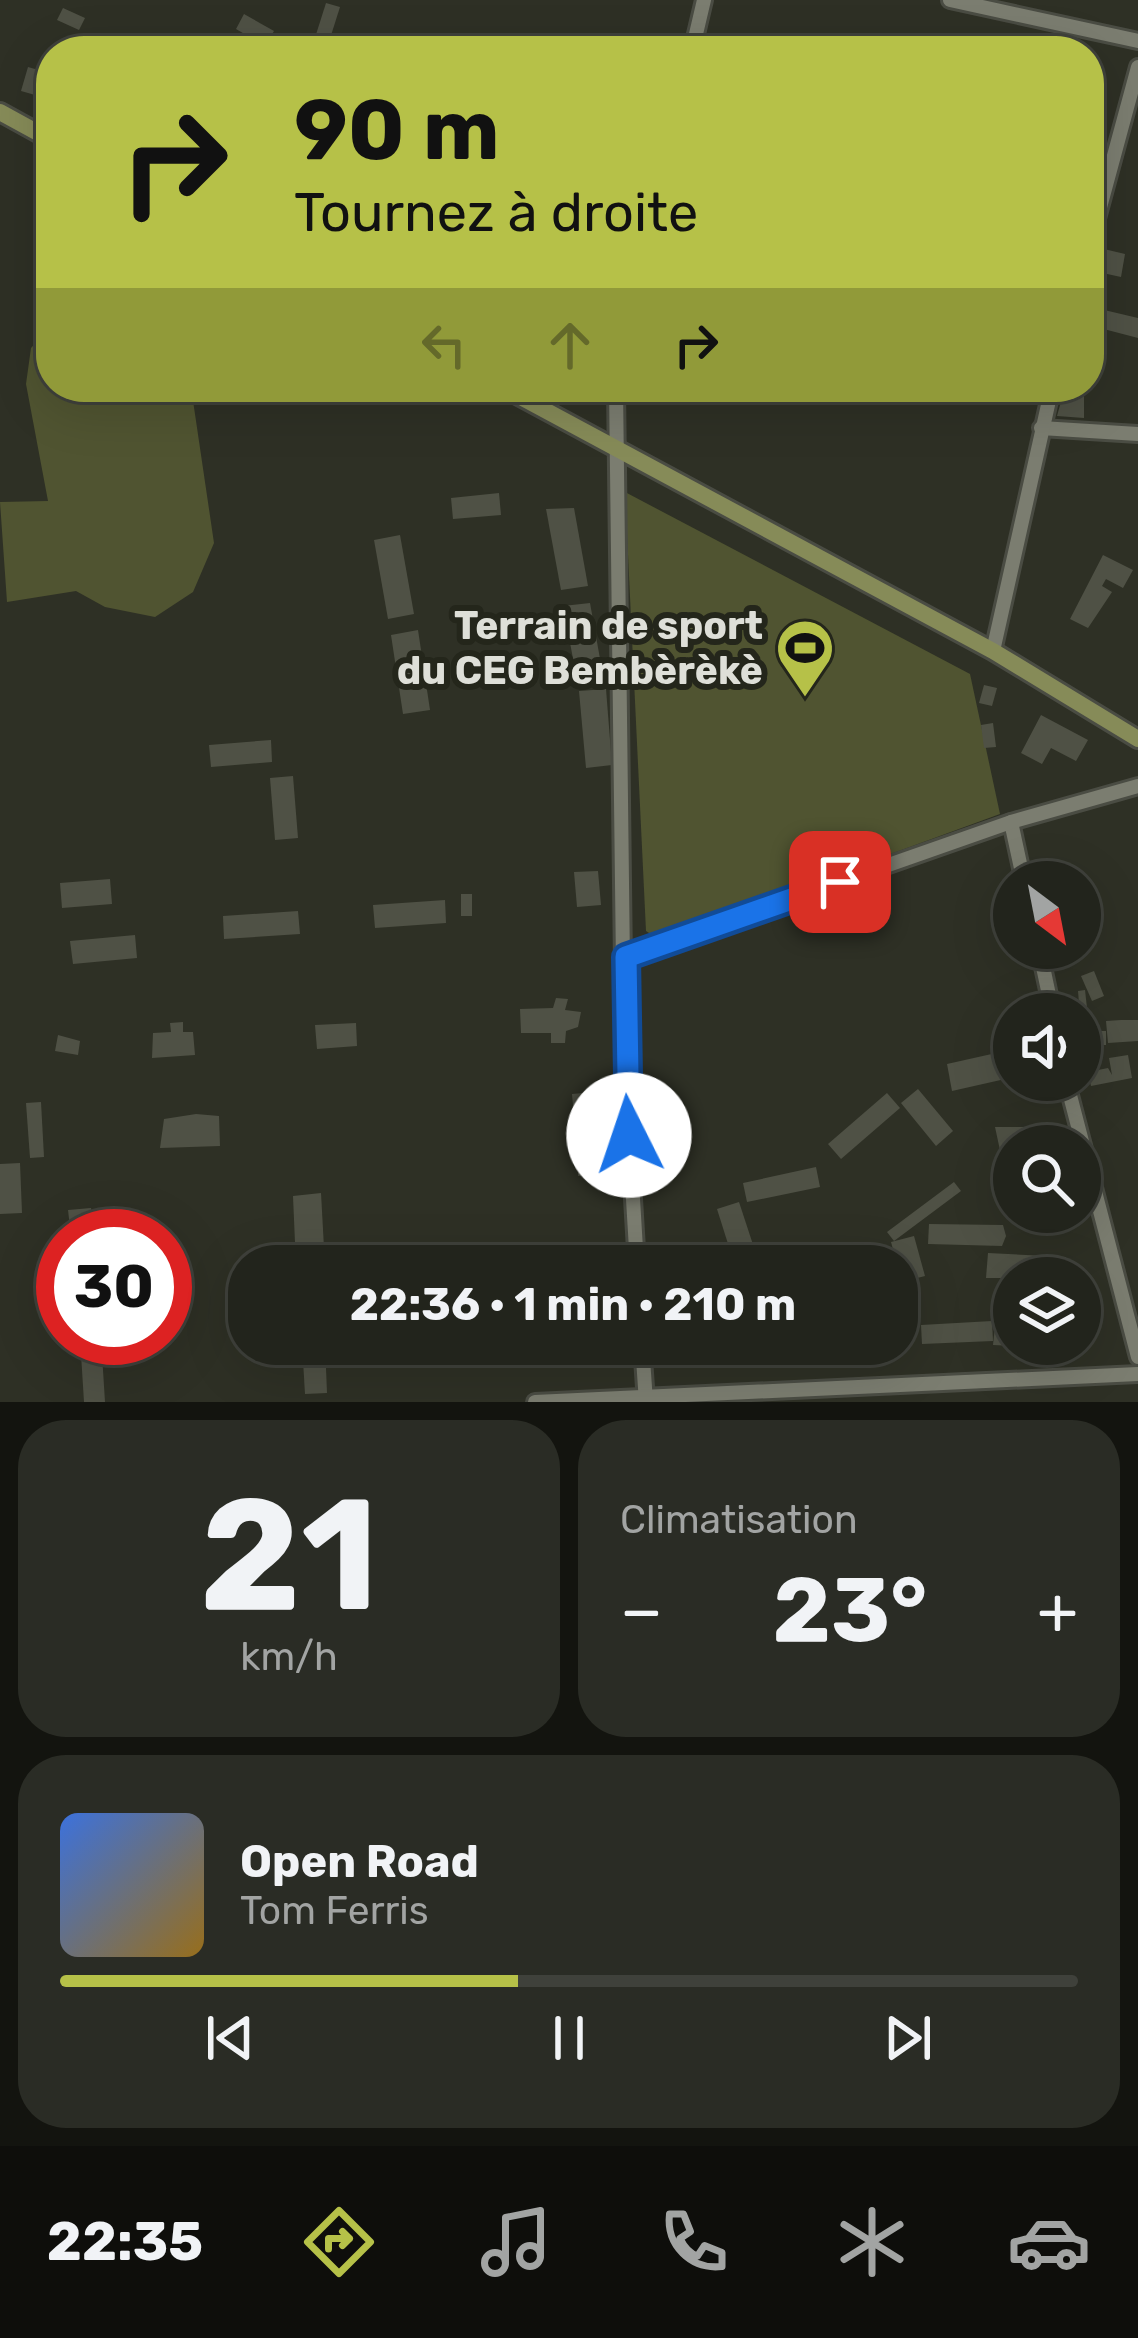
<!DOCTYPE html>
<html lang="fr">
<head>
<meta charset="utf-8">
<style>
  :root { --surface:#22241c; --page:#2a2c25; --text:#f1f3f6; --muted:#a2a4a3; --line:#3f413b; --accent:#b6c148 }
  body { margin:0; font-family:Rubik,sans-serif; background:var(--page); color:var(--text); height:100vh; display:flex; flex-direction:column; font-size:45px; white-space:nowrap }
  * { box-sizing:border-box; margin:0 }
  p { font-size:39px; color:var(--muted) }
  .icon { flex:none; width:66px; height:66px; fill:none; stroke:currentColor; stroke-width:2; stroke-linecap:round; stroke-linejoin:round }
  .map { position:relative; height:1402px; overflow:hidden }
  .side { display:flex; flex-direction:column; gap:18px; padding:18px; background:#13140f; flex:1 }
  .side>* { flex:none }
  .hud { position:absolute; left:36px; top:36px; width:1068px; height:366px; border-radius:48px; box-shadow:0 12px 48px #0002,0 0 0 3px var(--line); background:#b6c148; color:#111; overflow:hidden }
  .needle { width:78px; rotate:148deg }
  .fabs { position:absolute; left:993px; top:861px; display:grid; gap:24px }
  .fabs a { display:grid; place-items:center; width:108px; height:108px; border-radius:50%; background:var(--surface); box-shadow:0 12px 48px #0002,0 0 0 3px var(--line); font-size:60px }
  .speed { position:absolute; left:36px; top:1209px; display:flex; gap:24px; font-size:60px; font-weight:700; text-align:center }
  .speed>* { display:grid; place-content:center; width:156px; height:156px; border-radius:50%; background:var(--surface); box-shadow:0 12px 48px #0002,0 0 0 3px var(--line); line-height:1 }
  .speed .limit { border:18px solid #d22; background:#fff; color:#111 }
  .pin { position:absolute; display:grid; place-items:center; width:102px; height:102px; color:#fff; margin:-51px; border-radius:24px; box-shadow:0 6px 18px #0006 }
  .me { position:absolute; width:132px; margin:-66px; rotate:356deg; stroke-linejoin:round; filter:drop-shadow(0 0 9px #0008) }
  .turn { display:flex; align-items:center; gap:42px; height:252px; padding:0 60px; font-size:54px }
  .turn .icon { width:156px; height:156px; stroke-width:2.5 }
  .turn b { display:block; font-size:84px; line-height:102px }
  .lanes { display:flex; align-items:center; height:114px; padding:0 60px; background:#0003; justify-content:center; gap:60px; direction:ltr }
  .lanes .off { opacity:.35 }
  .big { font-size:90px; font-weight:700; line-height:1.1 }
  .side .card { flex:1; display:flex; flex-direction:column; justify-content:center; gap:18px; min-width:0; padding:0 42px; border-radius:48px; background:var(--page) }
  .side .dial { align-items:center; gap:0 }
  .dial b { font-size:156px; line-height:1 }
  .song { display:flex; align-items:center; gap:36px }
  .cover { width:144px; height:144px; border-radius:18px; background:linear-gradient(135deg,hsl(220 70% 55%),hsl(40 70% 35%)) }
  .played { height:12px; border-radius:6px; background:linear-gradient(90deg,var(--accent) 45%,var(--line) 45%) }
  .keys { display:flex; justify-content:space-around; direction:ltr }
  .heat { display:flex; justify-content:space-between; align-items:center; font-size:66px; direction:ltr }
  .side .tiles { flex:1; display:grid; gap:18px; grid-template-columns:1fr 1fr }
  .card:last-child { grid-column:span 2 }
  .trip { position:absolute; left:228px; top:1245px; width:690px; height:120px; border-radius:48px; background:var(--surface); box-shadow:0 12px 48px #0002,0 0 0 3px var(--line); font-weight:700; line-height:120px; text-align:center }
  .dock { display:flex; height:192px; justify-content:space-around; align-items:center; background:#0e0e0b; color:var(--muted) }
  .dock .icon { width:84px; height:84px }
  .dock .on { color:var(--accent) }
  .dock b { font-size:54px; color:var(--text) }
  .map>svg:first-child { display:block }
</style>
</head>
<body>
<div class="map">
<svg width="1138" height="1402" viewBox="0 0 1138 1402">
  <rect width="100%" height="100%" fill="#2e3025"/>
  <g fill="#505431">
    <path d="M51,327V387H191L214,543L193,592L155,617L105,607L76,591L7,602L0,502L48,501L26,384L31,348Z"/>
    <path d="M625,492L970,674L1000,814L658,939L646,931Z"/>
  </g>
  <g fill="#4f5145">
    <path d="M326,3L340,7L327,48L313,44Z"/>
    <path d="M63,8L85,18L79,30L57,20Z"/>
    <path d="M244,14L274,31L265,46L236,29Z"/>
    <path d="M28,67L49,73L42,97L21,91Z"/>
    <path d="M1104,249L1125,254L1121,277L1098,272Z"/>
    <path d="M1100,309L1138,318V338L1096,327Z"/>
    <path d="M1065,387L1084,396V418L1057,416Z"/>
    <path d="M499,493L501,515L453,519L451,498Z"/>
    <path d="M574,508L588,586L561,590L546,509Z"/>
    <path d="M400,535L414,614L388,619L374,540Z"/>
    <path d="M1103,555L1133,570L1123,588L1106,579L1102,586L1112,592L1088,628L1070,619Z"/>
    <path d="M590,603L604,681L578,685L563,606Z"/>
    <path d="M418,630L430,710L403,714L391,635Z"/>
    <path d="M984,685L997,688L992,706L979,703Z"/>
    <path d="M606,689L612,765L586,768L579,691Z"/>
    <path d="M1041,715L1088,740L1076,761L1051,748L1042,764L1021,753Z"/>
    <path d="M993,723L996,747L984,748L981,725Z"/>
    <path d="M271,740L272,762L211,767L209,745Z"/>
    <path d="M293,776L298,838L275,840L270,778Z"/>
    <path d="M598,871L601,905L577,907L574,872Z"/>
    <path d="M110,879L112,904L62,908L60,883Z"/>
    <rect x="461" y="894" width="11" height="22"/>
    <path d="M445,900L446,923L375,928L373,905Z"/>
    <path d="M298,911L300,934L224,939L223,916Z"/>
    <path d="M135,935L137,958L73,964L70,941Z"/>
    <path d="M1094,971L1104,996L1092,1001L1081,976Z"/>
    <path d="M1085,990L1089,1026L1081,1027L1078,991Z"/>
    <path d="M556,998L568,999L565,1010L581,1012L578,1027L566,1031L565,1043H551V1033H521L520,1009L553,1008Z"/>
    <path d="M1121,1020H1138V1041L1108,1043L1106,1021Z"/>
    <path d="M183,1022V1032H193L195,1055L152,1058L153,1033L171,1032L170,1023Z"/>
    <path d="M356,1023L357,1046L317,1049L315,1025Z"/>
    <path d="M1085,1031H1106V1045H1084Z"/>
    <path d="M58,1035L80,1041L78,1055L55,1051Z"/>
    <path d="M1014,1049V1077L952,1091L947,1064Z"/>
    <path d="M1128,1055L1132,1078L1091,1086L1088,1072L1108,1068L1112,1075L1109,1058Z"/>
    <path d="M918,1089L953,1131L936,1146L901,1103Z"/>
    <path d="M594,1092L596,1116L574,1118L572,1094Z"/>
    <path d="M887,1093L900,1108L841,1159L828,1144Z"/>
    <path d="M41,1102L44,1157L30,1158L26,1103Z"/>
    <path d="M196,1114L219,1116L220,1146L160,1148L164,1119Z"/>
    <path d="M995,1127H1026L1025,1145H1010V1155H1001Z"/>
    <path d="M578,1149H603V1175L578,1176Z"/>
    <path d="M20,1163L22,1213L0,1214V1164Z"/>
    <path d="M816,1167L820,1187L747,1202L743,1183Z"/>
    <path d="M954,1182L961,1191L894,1241L887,1232Z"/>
    <path d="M321,1193L325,1266H296L293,1196Z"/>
    <path d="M739,1202L760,1266H735L717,1209Z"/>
    <path d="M91,1208L94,1236H71L68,1210Z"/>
    <path d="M929,1224L1003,1225L1006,1236L1002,1246L928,1244Z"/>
    <path d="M914,1236L925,1276L902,1282L891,1242Z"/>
    <path d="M988,1253L1066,1257L1065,1278H986Z"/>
    <path d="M537,1257L538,1266H443V1262Z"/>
    <path d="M992,1321L993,1341L922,1344L921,1325Z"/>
    <path d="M1014,1325V1346L993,1345L995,1326Z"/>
    <path d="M80,1338H101L105,1402H84Z"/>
    <path d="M302,1344H325L327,1393L305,1394Z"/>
    <path d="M762,1344H786L788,1353L766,1359Z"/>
    <path d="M793,1344H829L830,1348L795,1356Z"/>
  </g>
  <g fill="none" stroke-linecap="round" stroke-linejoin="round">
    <g stroke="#4a4c43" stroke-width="20">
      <g id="minor">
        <path d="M950,0L1138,41"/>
        <path d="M692,51L704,0"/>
        <path d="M1089,248L1138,67"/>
        <path d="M616,387L624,1048L637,1266"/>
        <path d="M1041,428L1138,434"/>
        <path d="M993,651L1052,387"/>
        <path d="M1011,822L1024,882"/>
        <path d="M1039,948L1053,1014"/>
        <path d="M626,957L1011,822L1138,786"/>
        <path d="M1066,1080L1138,1357"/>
        <path d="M642,1344L646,1402"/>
        <path d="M535,1402L1138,1374"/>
      </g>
    </g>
    <g stroke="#4a4c43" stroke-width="22">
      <g id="major">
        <path d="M0,112L51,140"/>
        <path d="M502,387L993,651L1138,739"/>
      </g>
    </g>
    <use href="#minor" stroke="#7b7d70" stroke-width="14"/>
    <use href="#major" stroke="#868b58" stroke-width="16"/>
  </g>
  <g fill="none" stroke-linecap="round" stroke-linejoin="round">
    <g stroke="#114b97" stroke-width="30">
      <path id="route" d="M629,1135L626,957L840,882"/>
    </g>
    <use href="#route" stroke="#1a73e8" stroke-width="21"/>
  </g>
  <defs>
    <g id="stadium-pin" transform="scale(3)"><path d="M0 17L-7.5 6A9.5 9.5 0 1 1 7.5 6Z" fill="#b6c148" stroke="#24261b"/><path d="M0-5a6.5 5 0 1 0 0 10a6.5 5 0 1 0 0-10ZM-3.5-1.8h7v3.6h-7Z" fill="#111"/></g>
  </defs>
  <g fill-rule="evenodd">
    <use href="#stadium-pin" x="805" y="648"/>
  </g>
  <g text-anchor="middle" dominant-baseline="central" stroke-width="12" stroke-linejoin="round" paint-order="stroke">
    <g font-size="39" font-weight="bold" fill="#dedfd8" stroke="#24261b" text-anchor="end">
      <text x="763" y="626">Terrain de sport<tspan x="763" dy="45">du CEG Bembèrèkè</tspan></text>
    </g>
  </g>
</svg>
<div class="fabs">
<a><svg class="needle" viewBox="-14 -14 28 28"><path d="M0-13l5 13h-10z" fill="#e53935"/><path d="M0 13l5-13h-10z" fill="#a2a4a3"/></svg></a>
<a><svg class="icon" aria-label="sound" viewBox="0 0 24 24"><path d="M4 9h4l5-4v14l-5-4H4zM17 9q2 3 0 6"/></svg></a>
<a><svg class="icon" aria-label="search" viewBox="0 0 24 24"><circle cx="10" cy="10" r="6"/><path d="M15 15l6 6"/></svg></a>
<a><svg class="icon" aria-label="layers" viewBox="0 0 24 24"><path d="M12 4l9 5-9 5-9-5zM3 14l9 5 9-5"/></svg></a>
</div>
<div class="speed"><div class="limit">30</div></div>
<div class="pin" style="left:840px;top:882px;background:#d93025"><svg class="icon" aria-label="arrive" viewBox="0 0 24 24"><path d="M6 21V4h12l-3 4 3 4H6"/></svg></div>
<svg class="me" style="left:629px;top:1135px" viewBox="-20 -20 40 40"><circle r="19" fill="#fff"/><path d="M0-13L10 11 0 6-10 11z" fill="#1a73e8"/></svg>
<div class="trip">22:36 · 1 min · 210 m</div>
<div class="hud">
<div class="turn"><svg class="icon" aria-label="right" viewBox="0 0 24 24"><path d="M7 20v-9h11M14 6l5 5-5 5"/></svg><div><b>90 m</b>Tournez à droite</div></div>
<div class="lanes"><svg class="icon off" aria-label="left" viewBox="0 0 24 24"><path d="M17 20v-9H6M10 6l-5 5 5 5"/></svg><svg class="icon off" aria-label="ahead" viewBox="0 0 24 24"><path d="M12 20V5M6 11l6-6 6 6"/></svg><svg class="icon" aria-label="right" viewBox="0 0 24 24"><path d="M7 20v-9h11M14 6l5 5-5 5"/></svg></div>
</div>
</div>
<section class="side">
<div class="tiles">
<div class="card dial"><b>21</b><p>km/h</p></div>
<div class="card"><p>Climatisation</p>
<div class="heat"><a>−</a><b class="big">23°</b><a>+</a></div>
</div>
<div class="card">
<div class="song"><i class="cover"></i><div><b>Open Road</b><p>Tom Ferris</p></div></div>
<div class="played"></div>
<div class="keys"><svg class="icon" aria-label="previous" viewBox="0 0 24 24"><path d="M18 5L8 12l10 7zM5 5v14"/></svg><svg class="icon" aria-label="pause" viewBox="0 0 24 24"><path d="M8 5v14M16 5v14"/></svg><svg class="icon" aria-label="next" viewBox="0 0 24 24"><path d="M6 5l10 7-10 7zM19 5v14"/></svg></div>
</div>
</div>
</section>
<nav class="dock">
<b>22:35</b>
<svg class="icon on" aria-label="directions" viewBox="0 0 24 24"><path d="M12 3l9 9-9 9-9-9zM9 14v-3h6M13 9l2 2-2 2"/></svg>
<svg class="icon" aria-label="music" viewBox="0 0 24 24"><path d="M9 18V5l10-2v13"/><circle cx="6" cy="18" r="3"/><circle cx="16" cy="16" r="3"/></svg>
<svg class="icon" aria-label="phone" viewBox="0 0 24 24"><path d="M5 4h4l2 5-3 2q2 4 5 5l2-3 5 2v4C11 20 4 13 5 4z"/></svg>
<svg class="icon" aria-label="climate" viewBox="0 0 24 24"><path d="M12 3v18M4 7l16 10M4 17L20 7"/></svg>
<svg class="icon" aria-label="car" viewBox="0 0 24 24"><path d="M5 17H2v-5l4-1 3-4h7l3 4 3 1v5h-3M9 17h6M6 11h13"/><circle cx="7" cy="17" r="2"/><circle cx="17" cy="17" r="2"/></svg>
</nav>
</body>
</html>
